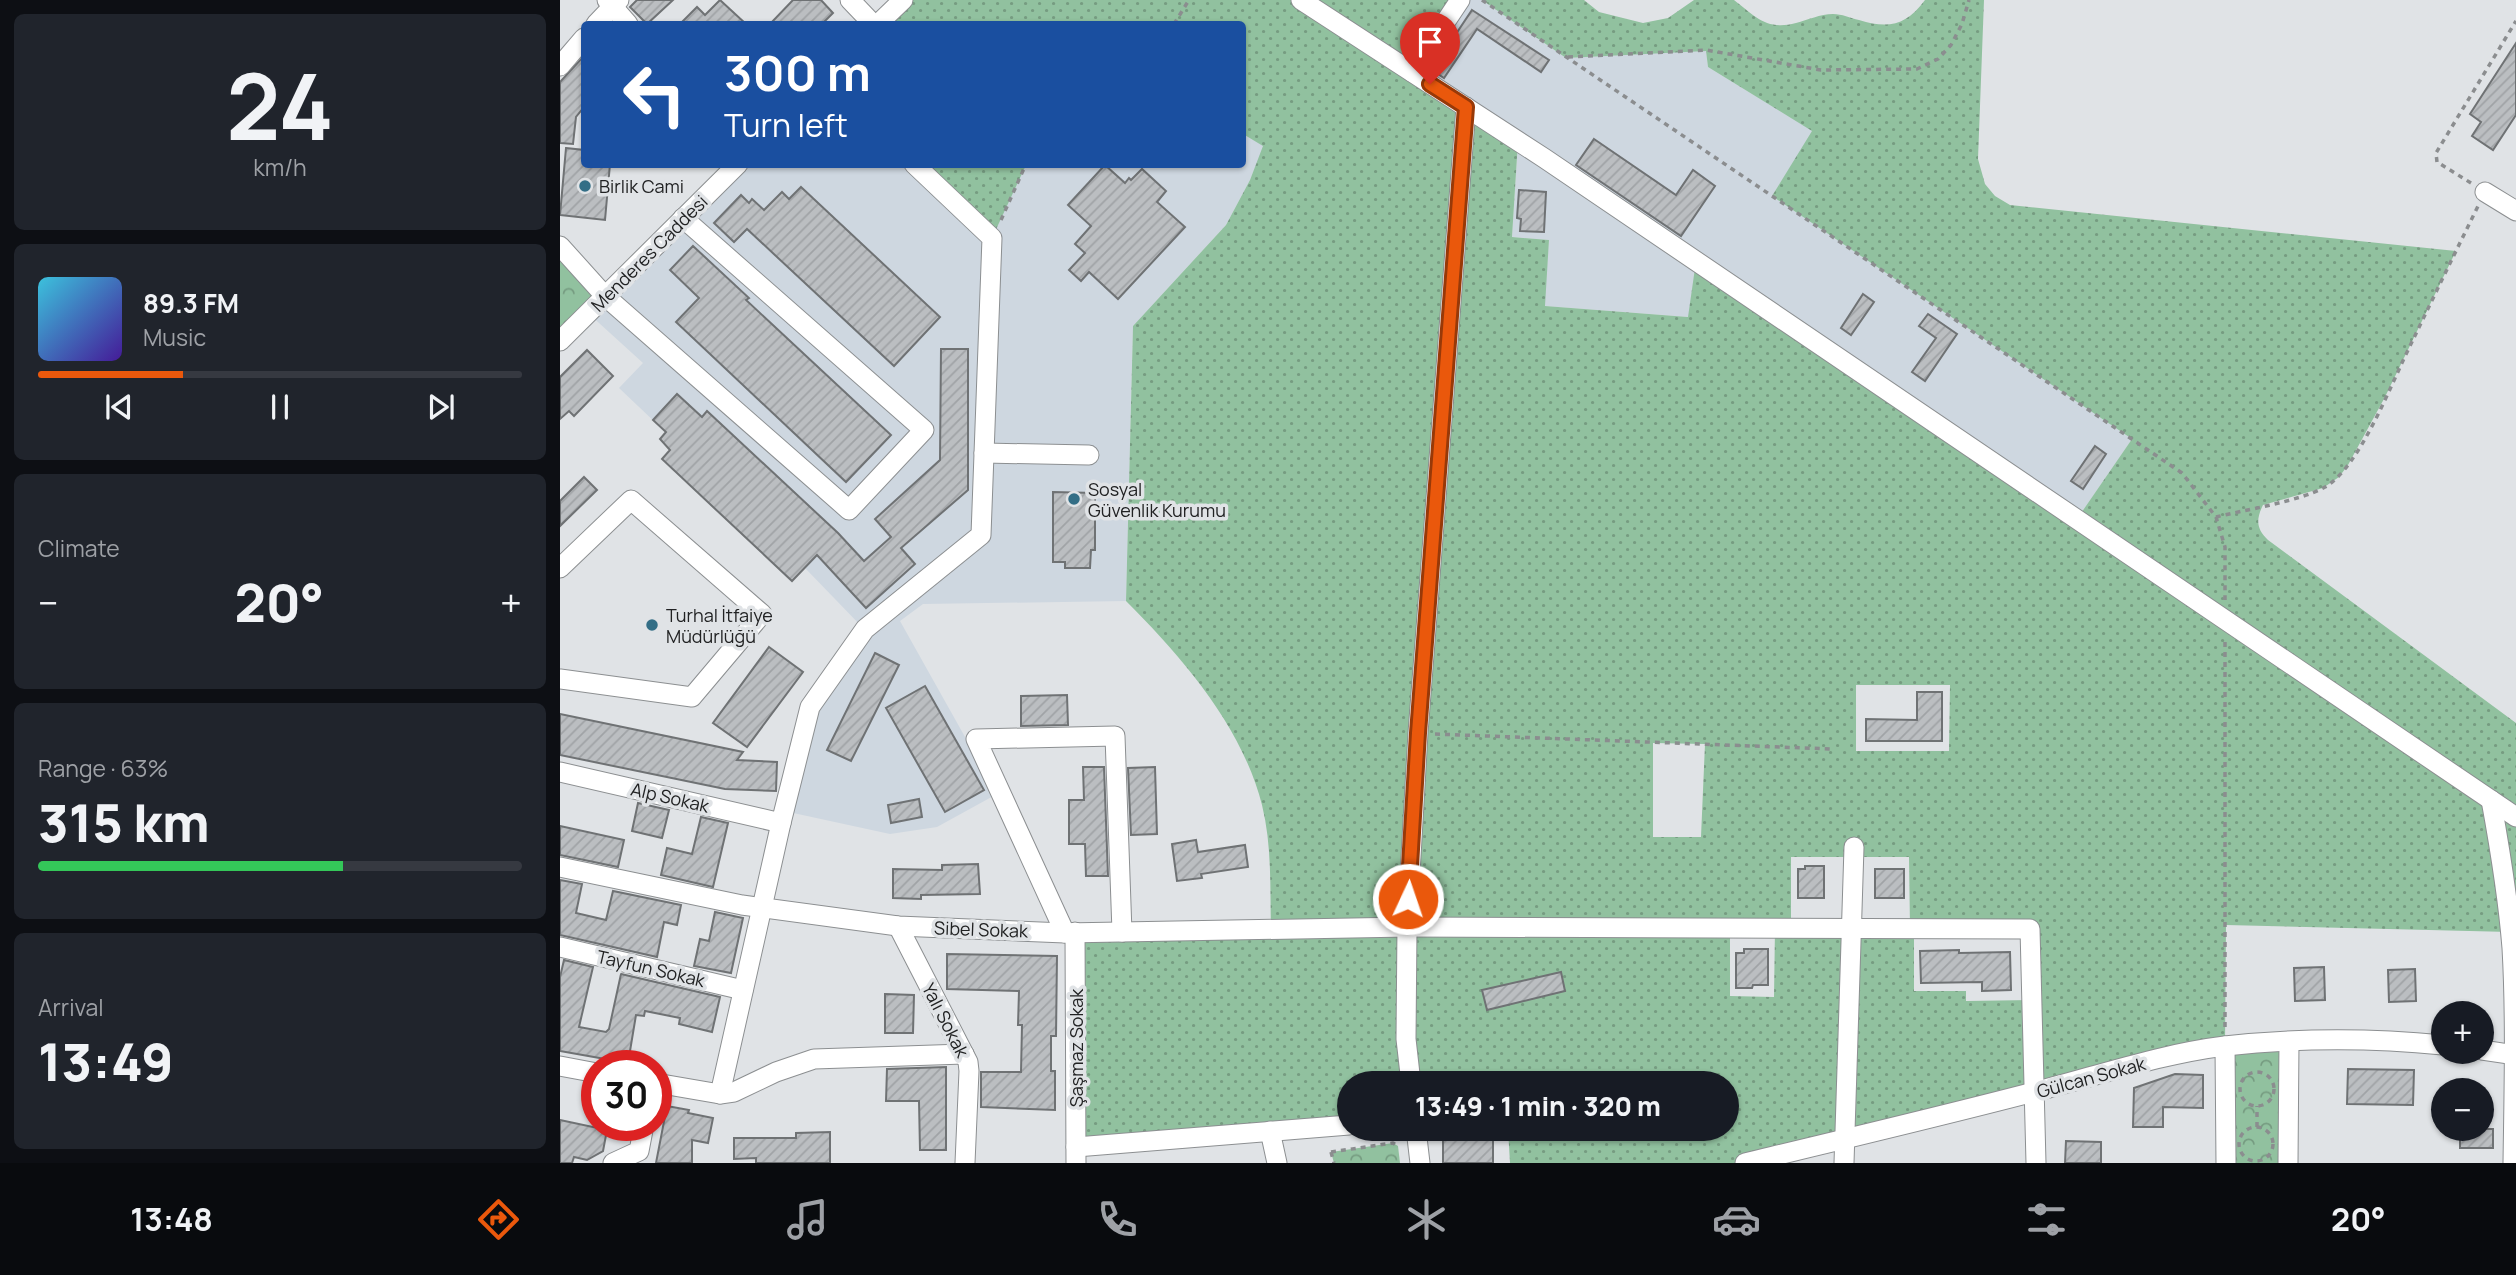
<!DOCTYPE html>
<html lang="en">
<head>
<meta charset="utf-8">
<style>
  :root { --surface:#171b24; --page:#20242c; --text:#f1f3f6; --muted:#9ea1a6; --line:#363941; --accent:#ea580c }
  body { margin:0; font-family:Manrope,sans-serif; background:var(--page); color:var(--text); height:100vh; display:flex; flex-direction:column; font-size:26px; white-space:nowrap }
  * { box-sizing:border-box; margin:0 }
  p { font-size:23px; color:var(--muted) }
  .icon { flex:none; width:38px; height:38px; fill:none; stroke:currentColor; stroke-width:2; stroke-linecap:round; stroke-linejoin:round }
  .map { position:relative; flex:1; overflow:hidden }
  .drawer { display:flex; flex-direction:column; gap:14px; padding:14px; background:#0d0f14; width:560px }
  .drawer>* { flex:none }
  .banner { position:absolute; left:21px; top:21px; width:665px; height:147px; border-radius:7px; box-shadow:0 2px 5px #0004; background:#1a4fa0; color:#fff; overflow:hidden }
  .tools { position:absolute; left:1871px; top:1001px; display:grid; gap:14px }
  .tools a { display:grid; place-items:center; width:63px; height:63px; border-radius:50%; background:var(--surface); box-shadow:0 2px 5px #0004; font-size:35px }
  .speed { position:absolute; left:21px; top:1050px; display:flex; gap:14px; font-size:35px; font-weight:700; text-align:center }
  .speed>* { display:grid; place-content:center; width:91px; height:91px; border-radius:50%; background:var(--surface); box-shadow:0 2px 5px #0004; line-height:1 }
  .speed .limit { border:10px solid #d22; background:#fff; color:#111 }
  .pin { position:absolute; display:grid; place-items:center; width:60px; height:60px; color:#fff; margin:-72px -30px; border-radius:50% 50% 50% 0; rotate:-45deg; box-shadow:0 0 7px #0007 }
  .pin .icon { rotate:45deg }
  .me { position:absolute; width:77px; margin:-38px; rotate:3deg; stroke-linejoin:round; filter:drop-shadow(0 0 5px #0008) }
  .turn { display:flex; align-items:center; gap:24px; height:147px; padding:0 28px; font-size:32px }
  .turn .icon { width:91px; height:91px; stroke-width:2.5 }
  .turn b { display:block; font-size:49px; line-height:60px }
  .big { font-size:52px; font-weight:800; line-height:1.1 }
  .drawer .tile { flex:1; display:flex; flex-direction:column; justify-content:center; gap:10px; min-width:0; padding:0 24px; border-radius:10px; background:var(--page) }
  .drawer .dial { align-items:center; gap:0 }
  .dial b { font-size:91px; line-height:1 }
  .song { display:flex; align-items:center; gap:21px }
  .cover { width:84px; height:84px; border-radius:10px; background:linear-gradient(135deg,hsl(190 70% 55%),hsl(260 70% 35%)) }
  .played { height:7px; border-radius:4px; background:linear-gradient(90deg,var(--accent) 30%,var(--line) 30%) }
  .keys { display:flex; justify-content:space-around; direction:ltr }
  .heat { display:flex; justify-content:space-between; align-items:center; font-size:38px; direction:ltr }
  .charge { height:10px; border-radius:5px; background:linear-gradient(90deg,#34c759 63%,var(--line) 0) }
  .trip { position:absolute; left:777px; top:1071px; width:402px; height:70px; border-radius:35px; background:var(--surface); box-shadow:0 2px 5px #0004; font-weight:800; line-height:70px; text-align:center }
  .dock { display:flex; height:112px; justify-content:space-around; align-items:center; background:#090b0e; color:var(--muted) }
  .dock .icon { width:49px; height:49px }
  .dock .current { color:var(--accent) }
  .dock b { font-size:32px; color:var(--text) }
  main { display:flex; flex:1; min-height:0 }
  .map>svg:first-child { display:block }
</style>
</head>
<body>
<main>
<section class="drawer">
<div class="tile dial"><b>24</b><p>km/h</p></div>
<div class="tile">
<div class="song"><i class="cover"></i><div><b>89.3 FM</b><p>Music</p></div></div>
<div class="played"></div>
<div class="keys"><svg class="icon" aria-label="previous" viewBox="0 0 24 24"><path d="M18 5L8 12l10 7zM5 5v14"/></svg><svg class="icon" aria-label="pause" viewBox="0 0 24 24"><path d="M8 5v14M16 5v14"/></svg><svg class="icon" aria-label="next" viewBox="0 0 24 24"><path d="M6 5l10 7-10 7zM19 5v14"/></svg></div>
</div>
<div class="tile"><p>Climate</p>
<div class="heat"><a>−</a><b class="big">20°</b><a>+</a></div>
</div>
<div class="tile"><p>Range · 63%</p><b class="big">315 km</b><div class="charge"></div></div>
<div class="tile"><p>Arrival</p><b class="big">13:49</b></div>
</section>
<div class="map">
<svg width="1956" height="1163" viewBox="0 0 1956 1163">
  <defs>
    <pattern id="grass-dots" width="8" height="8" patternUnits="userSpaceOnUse" patternTransform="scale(1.75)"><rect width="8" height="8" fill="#91c19f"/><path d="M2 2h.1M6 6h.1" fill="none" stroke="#769c81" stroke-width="1.8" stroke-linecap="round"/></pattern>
    <pattern id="park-crowns" width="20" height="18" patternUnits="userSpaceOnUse" patternTransform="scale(1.75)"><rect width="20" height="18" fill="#91c19f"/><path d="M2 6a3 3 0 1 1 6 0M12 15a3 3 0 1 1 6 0" fill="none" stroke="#769c81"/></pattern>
    <pattern id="building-hatch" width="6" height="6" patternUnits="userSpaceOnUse" patternTransform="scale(1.75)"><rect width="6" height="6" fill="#bbbec1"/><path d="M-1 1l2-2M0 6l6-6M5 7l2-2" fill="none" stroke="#a0a3a6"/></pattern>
  </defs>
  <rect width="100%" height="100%" fill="#e0e3e6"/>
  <g fill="#ced7e0">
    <path d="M900,0H922L1006,58L1146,50L1148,67L1253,131L1212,196L1572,439L1517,519L1136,262L1129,317L984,306L989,240L952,237L958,141L852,72Z"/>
    <path d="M683,134L704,146L690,180L666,225L573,326L566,601L363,604L340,621L437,794L377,827L330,834L224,811L250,707L304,629L245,568L152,481L117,443L59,388L83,363L28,313L178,165L682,164Z"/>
  </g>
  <g fill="url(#grass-dots)" fill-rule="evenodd">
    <path d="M343,0H900L852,72L958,141L952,237L989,240L985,306L1128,317L1136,261L1517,519L1572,439L1212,196L1252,131L1148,67L1146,51L1006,58L922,0H1024L1039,12L1083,23L1108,18L1134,0H1174C1195,16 1206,31 1236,23C1248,20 1260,14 1273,14C1282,14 1290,18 1299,20C1328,29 1346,26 1365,0H1424L1418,159L1425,184L1435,196L1450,205L1896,251L1825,397L1788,465L1779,477L1763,488L1703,505C1696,519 1696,529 1708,540L1956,723V1055L1950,932L1666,925L1665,1046L1185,1163H950L948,1129H1167V1083H789V1125L516,1147L515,932L711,929C710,888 712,845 702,805C682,726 622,657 566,601L573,326L666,225L690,180L703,146L683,134L682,24H318ZM1296,685H1390L1389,751H1296ZM1093,743L1145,744L1141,837H1093ZM1231,857H1349L1350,928H1231ZM1170,928H1215L1214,997L1170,996ZM1354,929H1469L1472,1000L1406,1001V991H1354Z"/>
    <path d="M354,165H466L432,238Z"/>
  </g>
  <g fill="url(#park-crowns)">
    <path d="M0,246L45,296L0,341Z"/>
    <path d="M1729,1042L1728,1163H1666L1665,1046Z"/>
    <path d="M833,1143L838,1146L840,1163H774L771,1152Z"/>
  </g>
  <g fill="url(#building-hatch)" stroke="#6f7274" stroke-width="2">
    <path d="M77,0H113L87,24L70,7Z"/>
    <path d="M160,0L186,24H120L137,7L145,15Z"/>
    <path d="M233,0H261L273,13L262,24H210Z"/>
    <path d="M912,10L989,60L981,72L917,29L884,78L872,70Z"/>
    <path d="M1956,43V115L1933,150L1912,136L1921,122L1910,114Z"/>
    <path d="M24,56V107L16,117L13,144L0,143V82Z"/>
    <path d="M1034,139L1116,195L1133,170L1155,186L1121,236L1016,165Z"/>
    <path d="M6,148L24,150V164H50L45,220L0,215Z"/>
    <path d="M545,165L565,183L569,178L571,180L582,169L606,191L597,202L625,227L558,299L529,272L521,281L509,270L525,253L515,244L531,226L508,205Z"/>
    <path d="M241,187L380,317L334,366L187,229L174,242L154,223L181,195L189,203L192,199L204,210L222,192L229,199Z"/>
    <path d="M959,190L986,192L984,232L960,231L961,219L957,218Z"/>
    <path d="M133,246L189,298L186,300L331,435L286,482L116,322L139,298L110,270Z"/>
    <path d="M1303,294L1314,302L1291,335L1281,328Z"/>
    <path d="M1368,314L1397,334L1365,381L1352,372L1376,338L1359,326Z"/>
    <path d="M381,349H408V490L341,548L355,564L306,608L257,555L232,581L102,459L110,450L100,439L106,432L93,420L117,394L142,417L147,411L278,533L304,561L331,537L315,519L380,460Z"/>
    <path d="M27,350L53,376L14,416L9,411L0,419V377Z"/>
    <path d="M1535,446L1546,454L1523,489L1511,481Z"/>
    <path d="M24,477L37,490L0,526V501Z"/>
    <path d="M493,492L535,493V550H531L530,568H505V562H493Z"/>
    <path d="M209,647L243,672L187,747L153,723Z"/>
    <path d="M315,653L339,665L291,761L267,750Z"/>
    <path d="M365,686L424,790L385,812L326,708Z"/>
    <path d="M1357,692H1382V741H1306V719L1357,720Z"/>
    <path d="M507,695L508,725L461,726V696Z"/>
    <path d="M0,714L183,752L177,760L217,762L216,791L165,789L0,755Z"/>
    <path d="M523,767H544L548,876H526L525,844H509V800H524Z"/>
    <path d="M595,767L597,834L571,835L568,768Z"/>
    <path d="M359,799L362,817L331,823L328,805Z"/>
    <path d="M78,803L109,810L102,838L72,831Z"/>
    <path d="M141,817L168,823L153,887L101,875L107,848L132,854Z"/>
    <path d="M0,826L64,840L58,867L0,855Z"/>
    <path d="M636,840L638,852L685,845L688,867L641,874L642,878L617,881L612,844Z"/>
    <path d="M418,864L420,894L361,895V899L333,898V869L382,870V865Z"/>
    <path d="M1245,866H1264V898H1238V869H1245Z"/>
    <rect x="1315" y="869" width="29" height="29"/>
    <path d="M0,880L22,884L16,913L46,920L53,891L121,905L117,925L104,922L97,957L0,935Z"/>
    <path d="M155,912L183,918L171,973L134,966L140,939L149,941Z"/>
    <path d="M1184,949H1208V985H1193L1192,988H1176V953H1184Z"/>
    <path d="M1399,950V953L1450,952L1451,990L1422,991V982L1361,983L1360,951Z"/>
    <path d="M387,954L497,956L496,1036H491V1071H495V1110L421,1107V1072H461L462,1025H458L459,991L387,989Z"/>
    <path d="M4,960L33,967L19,1027L46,1032L49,1029L61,974L160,997L152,1032L119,1024L120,1018L85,1011L84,1016L76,1015L68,1063L0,1051V977Z"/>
    <path d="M1764,967L1765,1000L1735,1001L1734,968Z"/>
    <path d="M1855,969L1856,1001L1829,1002L1828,970Z"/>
    <path d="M1001,972L1005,991L927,1010L922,990Z"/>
    <path d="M325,994L354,995L353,1033H325Z"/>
    <path d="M386,1067V1150H360L359,1101H326L327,1069Z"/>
    <path d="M1788,1069L1854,1070L1853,1105L1787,1104Z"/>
    <path d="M1615,1074L1643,1075V1108L1603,1107V1127H1573L1574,1088Z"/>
    <path d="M107,1106L129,1110L128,1113L153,1118L148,1143L132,1140V1163H96Z"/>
    <path d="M0,1120L47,1130L43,1151L27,1160L14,1157L12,1163H0Z"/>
    <path d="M916,1129H933V1163H883V1133H916Z"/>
    <rect x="1900" y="1129" width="33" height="19"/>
    <path d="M270,1132V1163H196V1158L174,1159V1138H236V1133Z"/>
    <path d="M1506,1141L1541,1142V1163H1505Z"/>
  </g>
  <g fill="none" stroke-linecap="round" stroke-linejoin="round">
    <g stroke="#8c8f91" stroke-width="21">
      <g id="minor">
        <path d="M47,0L68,24"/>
        <path d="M290,0L313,24"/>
        <path d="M741,0L984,158L1956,817"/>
        <path d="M36,24L59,0"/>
        <path d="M318,24L343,0"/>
        <path d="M0,66L24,38"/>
        <path d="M852,72L900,0"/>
        <path d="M1925,192L1956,211"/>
        <path d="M0,246L45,296L289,510L364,430L123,218"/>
        <path d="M0,341L178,164"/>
        <path d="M424,453L529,455"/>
        <path d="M0,568L71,500L202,614L132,697L0,679"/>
        <path d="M0,772L221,823"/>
        <path d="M1931,800C1940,849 1948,898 1952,948C1956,1020 1954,1092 1953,1163"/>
        <path d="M0,867L182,905L338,926L505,933L847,927L1470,929L1476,1163"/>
        <path d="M338,926L408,1062L409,1071L405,1163"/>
        <path d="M515,932L516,1163"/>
        <path d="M505,933L416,739L555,736L562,932"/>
        <path d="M0,947L183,990"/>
        <path d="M1665,1046L1666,1163"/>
        <path d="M1922,1050L1956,1055"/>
        <path d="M0,1066L37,1073"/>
        <path d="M96,1083L160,1094L174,1092L216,1072L254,1059L404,1054"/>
        <path d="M851,1083L846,1039L847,927L858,733L906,107"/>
        <path d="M160,1094L221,823L250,707L305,629L421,535L432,238L354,164"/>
        <path d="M856,1129L860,1163"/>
        <path d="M710,1131L717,1163"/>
        <path d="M516,1147L789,1125"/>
        <path d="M53,1163L79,1151L84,1125"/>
        <path d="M1185,1163C1281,1140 1378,1117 1474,1092C1537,1076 1600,1054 1665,1046C1737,1038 1811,1038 1883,1045"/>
        <path d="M1284,1163L1294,847"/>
        <path d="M1728,1163L1729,1042"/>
      </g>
    </g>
    <g stroke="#8b8d8f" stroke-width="3.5" stroke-dasharray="5 5" stroke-linecap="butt">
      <path d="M922,0L1622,473L1656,517L1665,547V600"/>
      <path d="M614,24L629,0"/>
      <path d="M1008,57L1146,50L1261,70L1357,69L1378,59L1391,45L1402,24L1409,0"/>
      <path d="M1911,183L1877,162L1876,153L1956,21"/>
      <path d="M441,220L466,164"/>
      <path d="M1656,517C1684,510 1741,501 1765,487C1800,467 1831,384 1850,346C1872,300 1895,253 1918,206"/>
      <path d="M1665,642V1030"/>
      <path d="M875,734L1272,749"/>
      <circle cx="1697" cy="1089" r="17"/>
      <path d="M1697,1127V1106"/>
      <circle cx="1696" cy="1144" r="17"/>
      <path d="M771,1152L833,1143L839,1147"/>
      <path d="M771,1152L774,1163"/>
    </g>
    <use href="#minor" stroke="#fff" stroke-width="19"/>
  </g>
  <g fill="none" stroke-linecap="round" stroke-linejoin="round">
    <g stroke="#983908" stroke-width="18">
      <path id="route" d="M848,899L858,733L906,107L870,84"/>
    </g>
    <use href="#route" stroke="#ea580c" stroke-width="12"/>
  </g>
  <g fill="#336e86" stroke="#e0e3e6" stroke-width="2.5">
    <circle cx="25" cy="186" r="7"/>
    <circle cx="514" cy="499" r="7"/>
    <circle cx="92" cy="625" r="7"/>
  </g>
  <g text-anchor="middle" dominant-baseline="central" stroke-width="7" stroke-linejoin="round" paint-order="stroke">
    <g font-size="18" fill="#212223" stroke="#e0e3e6" text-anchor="start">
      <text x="39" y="186">Birlik Cami</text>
      <text x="528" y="489">Sosyal<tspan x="528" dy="21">Güvenlik Kurumu</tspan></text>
      <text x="106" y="615">Turhal İtfaiye<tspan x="106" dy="21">Müdürlüğü</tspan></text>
    </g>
    <g font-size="18" fill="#212223" stroke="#e0e3e6">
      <text transform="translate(89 253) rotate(-45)">Menderes Caddesi</text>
      <text transform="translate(110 797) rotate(13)">Alp Sokak</text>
      <text transform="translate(421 929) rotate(2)">Sibel Sokak</text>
      <text transform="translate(91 968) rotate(13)">Tayfun Sokak</text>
      <text transform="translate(386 1020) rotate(63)">Yalı Sokak</text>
      <text transform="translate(516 1048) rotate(-90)">Şaşmaz Sokak</text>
      <text transform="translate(1531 1077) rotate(-15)">Gülcan Sokak</text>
    </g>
  </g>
</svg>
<div class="tools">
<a>+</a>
<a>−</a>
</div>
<div class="speed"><div class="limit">30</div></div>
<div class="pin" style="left:870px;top:84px;background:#d93025"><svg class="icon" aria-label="arrive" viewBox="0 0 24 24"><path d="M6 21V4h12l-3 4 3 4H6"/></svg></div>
<svg class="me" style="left:848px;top:899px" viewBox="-20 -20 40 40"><circle r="17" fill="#ea580c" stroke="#fff" stroke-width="3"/><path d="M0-11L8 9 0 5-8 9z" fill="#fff"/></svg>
<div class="trip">13:49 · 1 min · 320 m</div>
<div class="banner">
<div class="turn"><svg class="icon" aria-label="left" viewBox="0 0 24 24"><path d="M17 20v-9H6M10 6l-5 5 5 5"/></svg><div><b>300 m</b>Turn left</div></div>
</div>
</div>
</main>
<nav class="dock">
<b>13:48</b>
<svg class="icon current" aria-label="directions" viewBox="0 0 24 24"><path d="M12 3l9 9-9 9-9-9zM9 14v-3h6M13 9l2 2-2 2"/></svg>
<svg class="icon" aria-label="music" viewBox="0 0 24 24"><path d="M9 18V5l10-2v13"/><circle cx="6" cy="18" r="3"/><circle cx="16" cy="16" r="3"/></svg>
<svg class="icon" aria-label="phone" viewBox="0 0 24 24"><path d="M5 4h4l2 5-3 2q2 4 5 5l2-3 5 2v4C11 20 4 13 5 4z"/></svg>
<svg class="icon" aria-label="climate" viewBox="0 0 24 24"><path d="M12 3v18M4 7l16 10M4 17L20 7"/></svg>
<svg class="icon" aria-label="car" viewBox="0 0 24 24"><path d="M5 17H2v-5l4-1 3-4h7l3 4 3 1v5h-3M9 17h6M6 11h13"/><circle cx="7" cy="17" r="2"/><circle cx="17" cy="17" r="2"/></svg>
<svg class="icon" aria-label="filters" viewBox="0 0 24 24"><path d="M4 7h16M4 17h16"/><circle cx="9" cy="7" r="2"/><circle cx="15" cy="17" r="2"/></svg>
<b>20°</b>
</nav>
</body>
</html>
